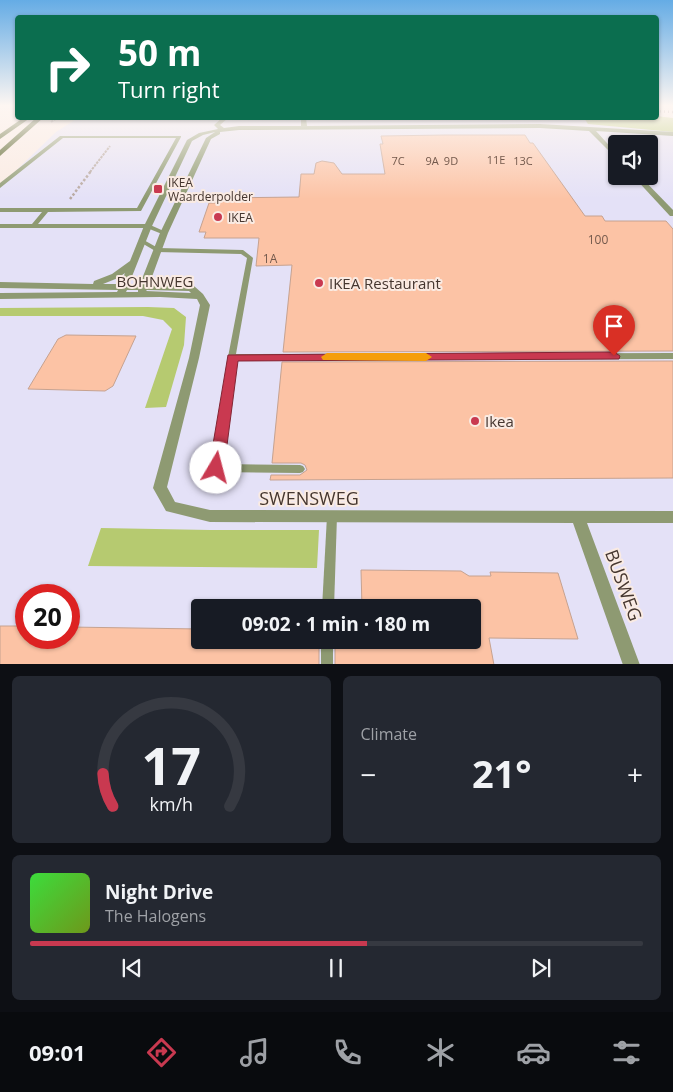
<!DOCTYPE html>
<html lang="en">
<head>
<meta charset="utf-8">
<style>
  :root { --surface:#171b24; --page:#242831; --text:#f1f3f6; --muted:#9ea1a6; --line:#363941; --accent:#c93950 }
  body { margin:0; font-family:"Open Sans",sans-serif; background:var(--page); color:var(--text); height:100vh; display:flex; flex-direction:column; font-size:19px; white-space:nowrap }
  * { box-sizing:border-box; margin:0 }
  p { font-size:16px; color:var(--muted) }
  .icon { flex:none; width:28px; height:28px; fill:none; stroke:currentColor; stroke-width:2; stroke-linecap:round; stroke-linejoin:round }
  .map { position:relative; height:664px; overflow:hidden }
  .side { display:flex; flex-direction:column; gap:12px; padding:12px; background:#0d0f14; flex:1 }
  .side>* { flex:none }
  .hud { position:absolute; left:15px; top:15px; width:644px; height:105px; border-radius:5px; box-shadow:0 1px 4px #0004; background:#0b6e4f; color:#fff; overflow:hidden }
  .buttons { position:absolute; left:608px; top:135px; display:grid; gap:10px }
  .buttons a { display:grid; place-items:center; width:50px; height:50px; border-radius:5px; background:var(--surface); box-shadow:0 1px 4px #0004; font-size:25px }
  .speed { position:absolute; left:15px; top:584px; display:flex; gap:10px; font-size:25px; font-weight:700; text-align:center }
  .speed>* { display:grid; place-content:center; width:65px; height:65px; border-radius:50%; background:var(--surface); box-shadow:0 1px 4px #0004; line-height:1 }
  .speed .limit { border:8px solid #d22; background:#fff; color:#111 }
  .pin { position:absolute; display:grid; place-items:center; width:42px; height:42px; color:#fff; margin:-51px -21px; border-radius:50% 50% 50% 0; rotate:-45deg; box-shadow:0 0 5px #0007 }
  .pin .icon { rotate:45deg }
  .me { position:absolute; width:55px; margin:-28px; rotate:8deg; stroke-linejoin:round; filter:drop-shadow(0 0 4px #0008) }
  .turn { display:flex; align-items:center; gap:18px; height:105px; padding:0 20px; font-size:22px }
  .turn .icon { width:65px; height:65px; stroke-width:2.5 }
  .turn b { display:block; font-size:35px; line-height:42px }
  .big { font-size:38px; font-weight:700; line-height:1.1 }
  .side .widget { flex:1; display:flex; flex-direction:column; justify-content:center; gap:8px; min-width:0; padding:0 18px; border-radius:8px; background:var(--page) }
  .side .dial { align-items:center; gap:0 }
  .dial svg { height:130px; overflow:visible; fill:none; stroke:var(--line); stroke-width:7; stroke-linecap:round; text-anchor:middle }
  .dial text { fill:var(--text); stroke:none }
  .song { display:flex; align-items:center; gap:15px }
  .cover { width:60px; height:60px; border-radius:8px; background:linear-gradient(135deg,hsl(120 70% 55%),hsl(80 70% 35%)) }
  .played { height:5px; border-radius:2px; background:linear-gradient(90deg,var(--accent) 55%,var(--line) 55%) }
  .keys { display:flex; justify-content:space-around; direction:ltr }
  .heat { display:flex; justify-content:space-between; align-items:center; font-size:28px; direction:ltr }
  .side .tiles { flex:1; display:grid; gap:12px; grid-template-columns:1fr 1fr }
  .widget:last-child { grid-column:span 2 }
  .trip { position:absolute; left:191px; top:599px; width:290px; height:50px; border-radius:5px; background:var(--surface); box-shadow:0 1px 4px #0004; font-weight:700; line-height:50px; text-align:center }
  .tabs { display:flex; height:80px; justify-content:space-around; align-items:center; background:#090b0e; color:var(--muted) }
  .tabs .icon { width:35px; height:35px }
  .tabs .active { color:var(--accent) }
  .tabs b { font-size:22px; color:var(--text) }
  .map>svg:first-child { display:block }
</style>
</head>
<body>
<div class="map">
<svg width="673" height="665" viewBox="0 0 673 665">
  <rect width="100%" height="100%" fill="#faebe3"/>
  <path fill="#e4e1f7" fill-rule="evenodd" d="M78,118H557L673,128V664H0V186L56,132ZM616,144H649V176H616ZM26,595H69V638H26ZM200,608H472V640H200Z"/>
  <g fill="#b6ca70">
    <path d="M656,116L673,118V132L588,124L584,118Z"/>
    <path d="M148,307L174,308L186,317L184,345L166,407L145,408L172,329L163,320L143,316H0V308Z"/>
    <path d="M101,528L210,530H319L317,568L88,566Z"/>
  </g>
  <g fill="#fcc3a5" stroke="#c6a290">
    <path d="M445,135H525L530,143H533L585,216H602L605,221H666L673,229V351L283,352L292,265L256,266L259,238H204L206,232H199L209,203H216L218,198L299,197L301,174H314L316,163L322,161L334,163L342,174H385L380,144H383L381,136Z"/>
    <path d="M66,335L136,336L113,386L105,391L28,389L58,339Z"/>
    <path d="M673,361V478L270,480L271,475H300L307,470L305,465L301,463H272L282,362Z"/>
    <path d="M361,570L461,571L469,576H491L490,572L558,573L578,639L489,638L494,665H335V640H472V608H362Z"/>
    <path d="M0,626H26V638H69V627L200,629V640H319V665H0Z"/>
  </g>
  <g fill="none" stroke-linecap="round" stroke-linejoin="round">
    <g stroke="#b6a79f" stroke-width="2" stroke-dasharray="2.5 1" stroke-linecap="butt">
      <path d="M51,122L57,118"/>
      <path d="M90,172L110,146"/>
    </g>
    <path stroke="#b6a79f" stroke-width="2.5" stroke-dasharray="2.5 2" stroke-linecap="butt" d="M70,199L91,171"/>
    <g fill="#8e9a72" fill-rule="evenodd">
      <path d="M60,136H181V137L141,211L48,212L38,224H148L166,232V234H162L147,228H0V224H32L42,212H0V208H137L176,138H63L0,188V183Z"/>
      <path d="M142,239L158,248L243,250L252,257L253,258L236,354L673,353V359L236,360L221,464L300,465L303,466L305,469L303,472L300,473L216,472L213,471L211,468L228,357L247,258L241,254L157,252L140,242L139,241Z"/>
      <path d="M332,511L336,513L337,516L334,608H322L327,516L328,513Z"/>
      <rect x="321" y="640" width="12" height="25"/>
    </g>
    <g fill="#8e9a72" fill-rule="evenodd">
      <path d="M222,118H228L220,125L224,128L239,126H301V118H306L307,126L540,124L673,132V136L596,131L616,153V158L589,131L540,128L239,130L220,132V134L211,139L168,233L149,285L194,286L203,294L210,305L199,358L167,487L175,502L210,510L673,511V523H587L640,665H623L573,523L210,522L166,511L153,488L189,358L200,305L197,299L160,297L0,299V293L117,292L118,290L0,288V282L93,284L94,281L112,274L130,261L144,226L187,140L199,133L218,129L214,125ZM215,132L206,138L160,233L140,284H129L152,226L192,141L203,135ZM125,273L120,284H103L118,278ZM127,290H138V292H126ZM147,290L189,291L191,293L146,291Z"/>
      <path d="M633,176H640L673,210V216H670Z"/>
    </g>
    <g fill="#445212" fill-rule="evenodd">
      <path d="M23,118H30L0,139V134Z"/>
      <path d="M36,118H43L0,156V150Z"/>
    </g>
    <path stroke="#6d5e56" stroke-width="2.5" stroke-dasharray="1 3" stroke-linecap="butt" d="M656,111L673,112"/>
  </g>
  <linearGradient id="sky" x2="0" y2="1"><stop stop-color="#65ace5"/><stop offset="0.53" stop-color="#fdf6f2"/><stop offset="1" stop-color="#fdf6f2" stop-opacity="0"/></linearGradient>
  <rect width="673" height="199" fill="url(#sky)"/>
  <path fill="#c93950" stroke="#832534" d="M614,352L620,356L619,359L238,361L224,468L222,472L216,474L211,472L209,468L228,355Z"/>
  <path fill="#f59e0b" d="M327,353H426L432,357L426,361L323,360L321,357Z"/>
  <g fill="#c93950" stroke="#faebe3" stroke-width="2">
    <rect x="153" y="184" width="10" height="10" rx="2.5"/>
    <circle cx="218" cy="217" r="5"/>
    <circle cx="319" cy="283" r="5"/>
    <circle cx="475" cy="421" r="5"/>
  </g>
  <g text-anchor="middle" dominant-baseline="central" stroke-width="4" stroke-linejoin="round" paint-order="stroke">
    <g font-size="11" fill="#73594c">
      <text x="496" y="159">11E</text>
      <text x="398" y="160">7C</text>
      <text x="432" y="160">9A</text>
      <text x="451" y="160">9D</text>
      <text x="523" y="160">13C</text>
    </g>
    <g font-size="12" fill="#45362f" stroke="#faebe3" text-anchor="start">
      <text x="168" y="182">IKEA<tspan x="168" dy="14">Waarderpolder</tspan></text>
      <text x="228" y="217">IKEA</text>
    </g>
    <g font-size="12" fill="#73594c">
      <text x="598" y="239">100</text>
      <text x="270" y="258">1A</text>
    </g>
    <g font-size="15" fill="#45362f" stroke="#faebe3">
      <text x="155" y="281">BOHNWEG</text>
    </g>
    <g font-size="15" fill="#45362f" stroke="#faebe3" text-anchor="start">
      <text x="329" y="283">IKEA Restaurant</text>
      <text x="485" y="421">Ikea</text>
    </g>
    <g font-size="18" fill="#45362f" stroke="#faebe3">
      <text x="309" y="498">SWENSWEG</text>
      <text transform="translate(624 585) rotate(70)">BUSWEG</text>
    </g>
  </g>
</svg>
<div class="buttons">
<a><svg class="icon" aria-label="sound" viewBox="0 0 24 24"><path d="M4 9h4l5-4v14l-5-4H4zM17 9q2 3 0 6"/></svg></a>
</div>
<div class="speed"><div class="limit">20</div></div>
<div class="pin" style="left:614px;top:356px;background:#d93025"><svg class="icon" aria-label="arrive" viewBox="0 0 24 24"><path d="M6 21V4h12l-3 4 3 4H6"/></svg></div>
<svg class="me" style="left:216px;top:468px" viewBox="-20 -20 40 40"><circle r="19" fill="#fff"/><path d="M0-13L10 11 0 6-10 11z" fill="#c93950"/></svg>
<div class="trip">09:02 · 1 min · 180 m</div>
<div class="hud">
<div class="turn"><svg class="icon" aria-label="right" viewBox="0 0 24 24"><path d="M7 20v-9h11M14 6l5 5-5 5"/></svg><div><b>50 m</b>Turn right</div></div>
</div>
</div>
<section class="side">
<div class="tiles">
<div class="widget dial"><svg viewBox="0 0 100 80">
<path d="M14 69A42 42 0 1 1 86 69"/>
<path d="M14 69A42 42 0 0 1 8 49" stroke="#c93950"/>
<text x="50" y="56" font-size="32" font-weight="700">17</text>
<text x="50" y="72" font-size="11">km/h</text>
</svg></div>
<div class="widget"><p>Climate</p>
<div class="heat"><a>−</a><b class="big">21°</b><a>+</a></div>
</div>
<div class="widget">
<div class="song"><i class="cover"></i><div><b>Night Drive</b><p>The Halogens</p></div></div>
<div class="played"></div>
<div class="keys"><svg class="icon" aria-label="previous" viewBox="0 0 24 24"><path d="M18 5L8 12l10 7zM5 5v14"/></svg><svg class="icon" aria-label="pause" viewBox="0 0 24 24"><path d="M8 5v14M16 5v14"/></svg><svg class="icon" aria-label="next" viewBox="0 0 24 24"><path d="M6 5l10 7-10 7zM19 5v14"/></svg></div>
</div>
</div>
</section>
<nav class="tabs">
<b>09:01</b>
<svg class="icon active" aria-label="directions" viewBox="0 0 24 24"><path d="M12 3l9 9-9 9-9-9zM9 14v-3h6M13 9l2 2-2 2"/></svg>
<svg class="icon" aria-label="music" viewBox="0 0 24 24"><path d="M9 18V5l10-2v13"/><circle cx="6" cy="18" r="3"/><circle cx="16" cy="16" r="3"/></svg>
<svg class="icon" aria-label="phone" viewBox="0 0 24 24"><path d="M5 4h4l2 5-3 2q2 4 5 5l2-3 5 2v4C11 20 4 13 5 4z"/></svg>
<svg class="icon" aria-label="climate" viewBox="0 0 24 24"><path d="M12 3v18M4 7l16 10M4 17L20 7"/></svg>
<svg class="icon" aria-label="car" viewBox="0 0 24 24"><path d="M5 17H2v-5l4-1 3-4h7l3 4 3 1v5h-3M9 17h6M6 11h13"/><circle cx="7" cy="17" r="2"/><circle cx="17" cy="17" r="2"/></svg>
<svg class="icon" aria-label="filters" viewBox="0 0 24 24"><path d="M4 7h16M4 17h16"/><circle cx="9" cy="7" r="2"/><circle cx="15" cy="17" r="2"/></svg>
</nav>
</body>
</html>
